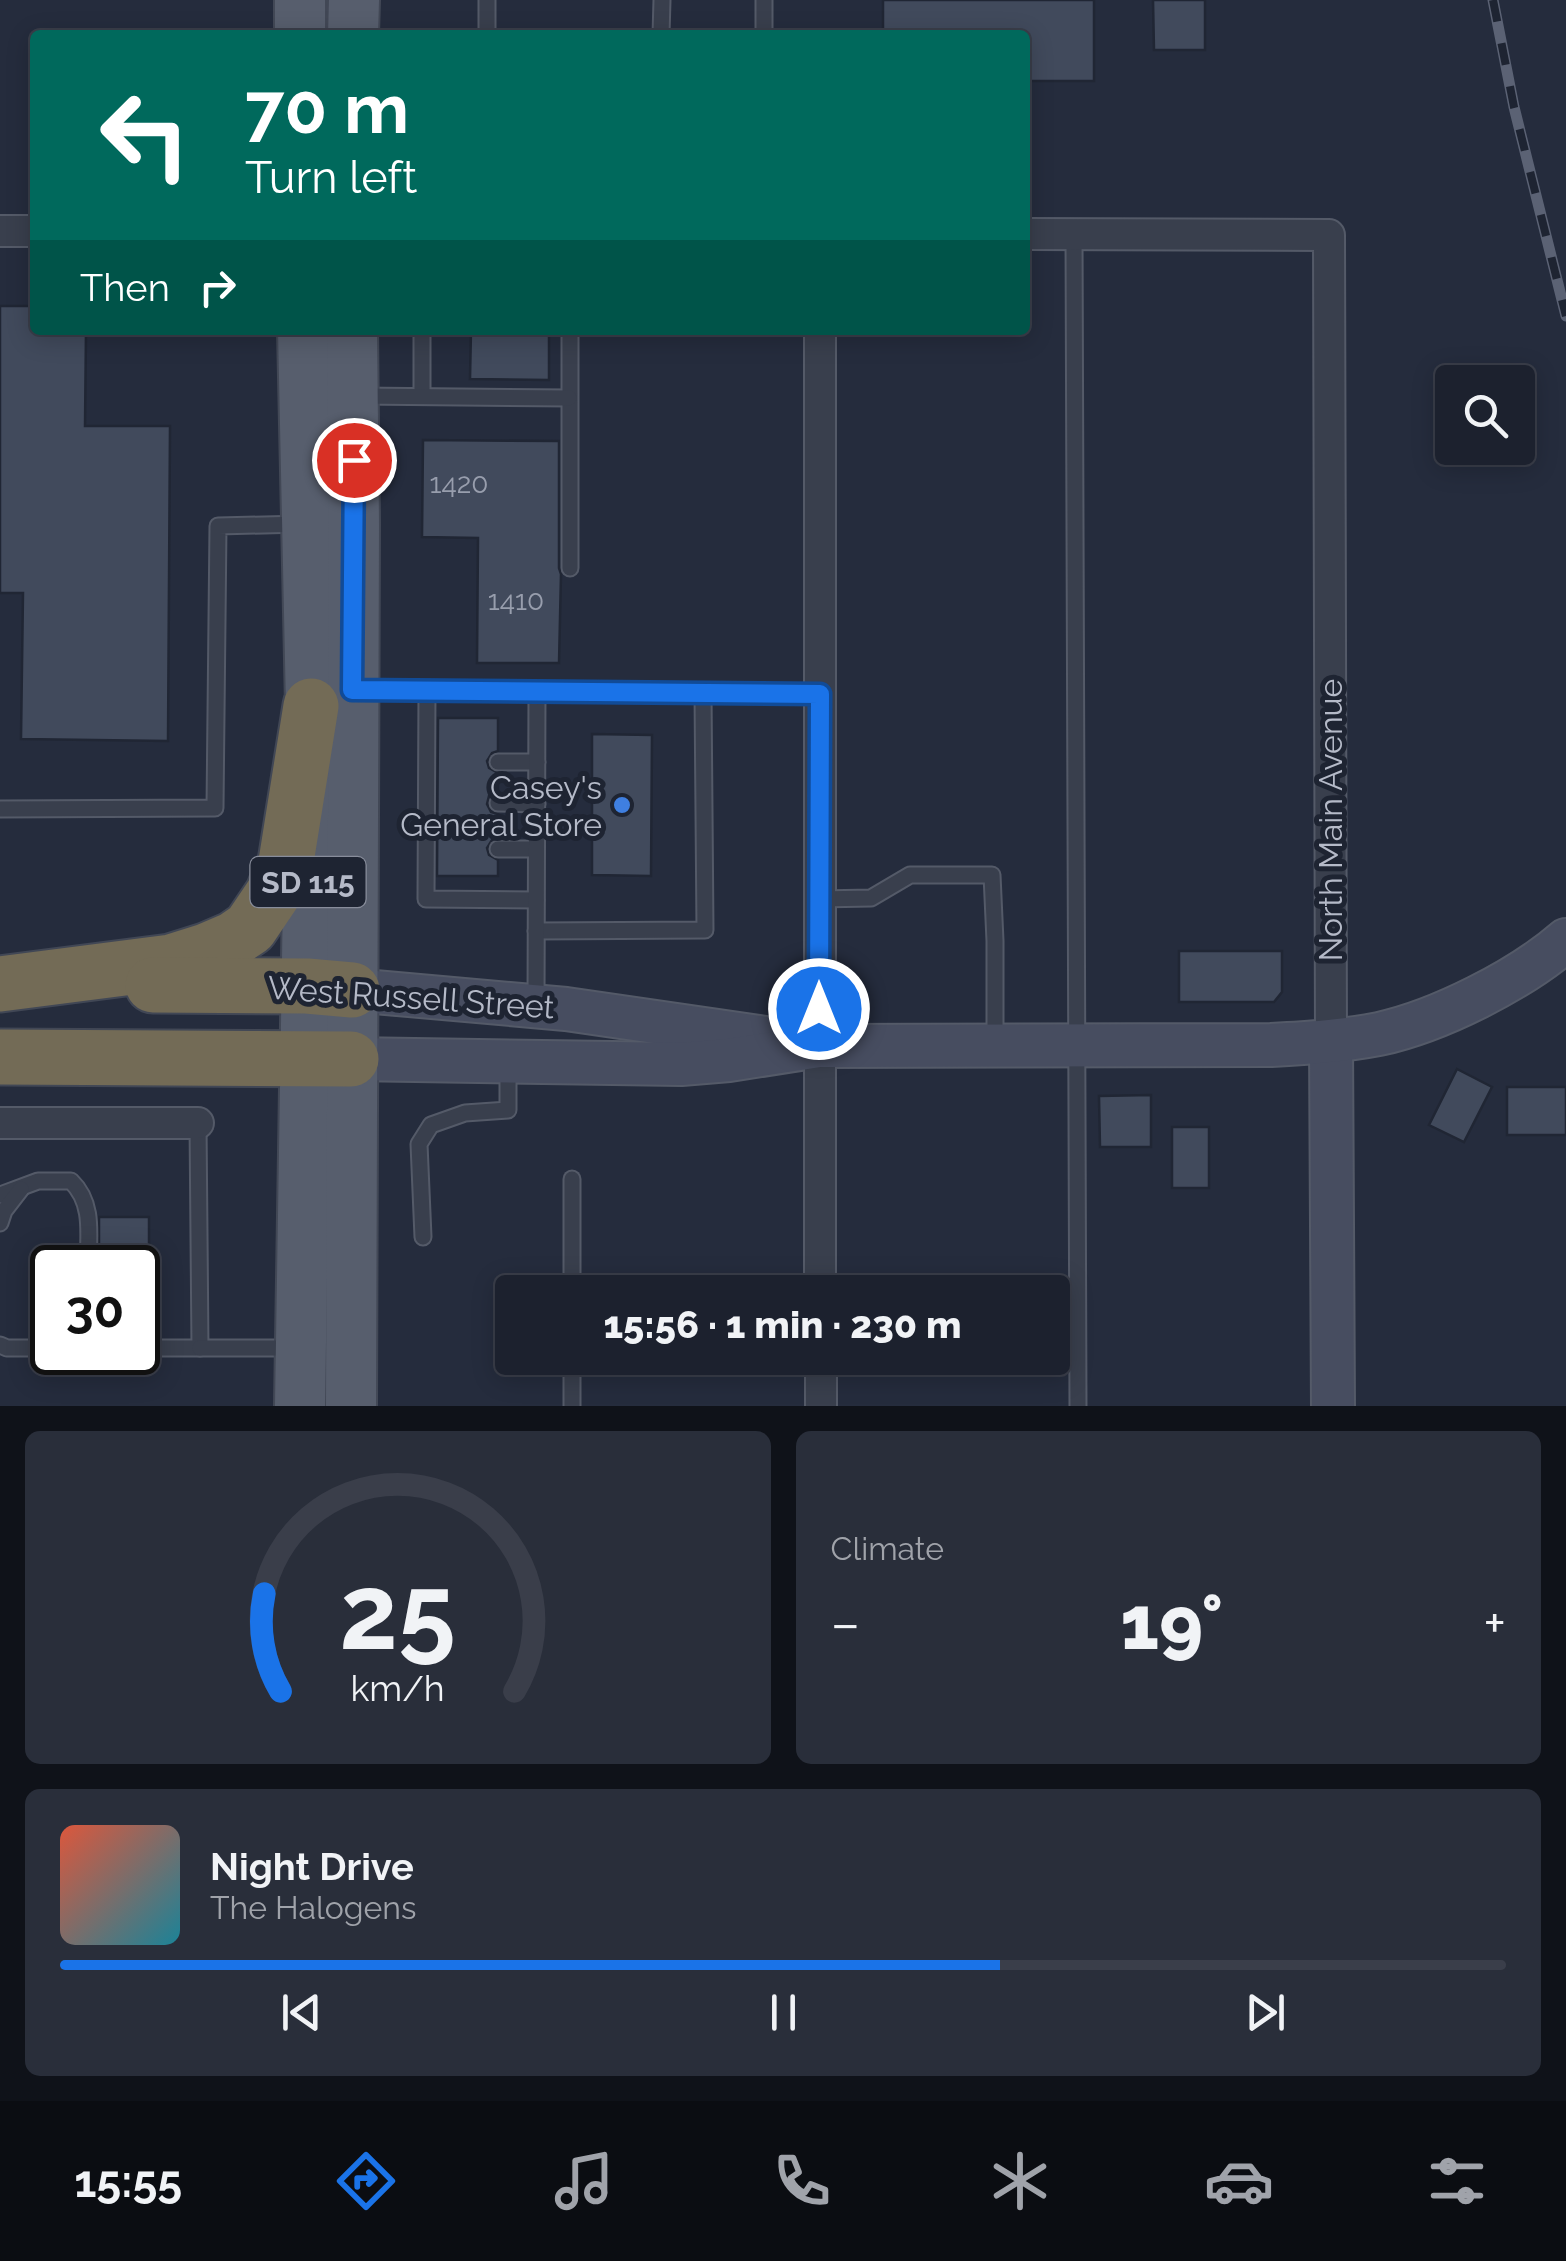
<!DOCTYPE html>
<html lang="en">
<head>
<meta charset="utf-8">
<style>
  :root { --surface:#1c212e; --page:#292e3a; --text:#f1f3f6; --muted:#a0a3aa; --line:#3a3e4a; --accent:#1a73e8 }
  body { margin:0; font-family:Raleway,sans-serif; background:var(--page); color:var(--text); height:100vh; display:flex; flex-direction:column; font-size:38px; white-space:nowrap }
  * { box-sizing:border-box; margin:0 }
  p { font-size:32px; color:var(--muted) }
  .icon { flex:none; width:55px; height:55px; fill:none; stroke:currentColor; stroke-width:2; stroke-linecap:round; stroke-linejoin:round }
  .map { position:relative; height:1406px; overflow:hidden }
  .sheet { display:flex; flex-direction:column; gap:25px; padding:25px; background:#0f1219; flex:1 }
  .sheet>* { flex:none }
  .guide { position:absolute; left:30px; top:30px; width:1000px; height:305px; border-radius:10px; box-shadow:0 5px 25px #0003,0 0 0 2px var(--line); background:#00695c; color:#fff; overflow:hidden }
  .buttons { position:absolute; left:1435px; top:365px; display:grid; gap:20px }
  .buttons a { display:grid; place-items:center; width:100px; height:100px; border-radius:10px; background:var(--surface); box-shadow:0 5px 25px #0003,0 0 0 2px var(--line); font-size:50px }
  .speed { position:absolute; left:30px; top:1245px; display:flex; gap:20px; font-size:50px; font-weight:700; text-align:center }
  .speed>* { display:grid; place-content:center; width:130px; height:130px; border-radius:50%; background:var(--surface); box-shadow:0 5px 25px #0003,0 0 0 2px var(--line); line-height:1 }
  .speed .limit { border:5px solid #111; border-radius:15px; background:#fff; color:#111 }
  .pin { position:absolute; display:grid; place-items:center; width:85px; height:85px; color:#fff; margin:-42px; border:5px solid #fff; border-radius:50%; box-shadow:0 2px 10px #0007 }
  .me { position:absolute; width:110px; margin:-55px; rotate:0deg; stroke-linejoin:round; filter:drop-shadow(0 0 8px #0008) }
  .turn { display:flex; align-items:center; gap:35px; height:210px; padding:0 50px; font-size:45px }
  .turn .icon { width:130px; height:130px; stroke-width:2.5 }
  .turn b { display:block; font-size:70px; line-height:85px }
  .then { display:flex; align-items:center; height:95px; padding:0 50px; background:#0003; gap:20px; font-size:38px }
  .big { font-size:75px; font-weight:800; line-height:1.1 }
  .sheet .widget { flex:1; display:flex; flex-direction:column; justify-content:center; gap:15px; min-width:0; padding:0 35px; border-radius:15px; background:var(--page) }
  .sheet .dial { align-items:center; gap:0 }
  .dial svg { height:260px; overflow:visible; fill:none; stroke:var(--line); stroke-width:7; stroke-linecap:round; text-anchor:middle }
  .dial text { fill:var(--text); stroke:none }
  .song { display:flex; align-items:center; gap:30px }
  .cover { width:120px; height:120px; border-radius:15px; background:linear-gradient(135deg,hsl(10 70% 55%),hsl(190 70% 35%)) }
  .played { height:10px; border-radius:5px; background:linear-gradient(90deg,var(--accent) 65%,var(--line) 65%) }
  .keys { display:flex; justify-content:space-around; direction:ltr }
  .heat { display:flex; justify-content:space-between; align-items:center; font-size:55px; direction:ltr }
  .sheet .tiles { flex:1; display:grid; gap:25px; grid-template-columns:1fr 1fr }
  .widget:last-child { grid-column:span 2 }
  .trip { position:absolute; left:495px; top:1275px; width:575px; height:100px; border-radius:10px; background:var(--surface); box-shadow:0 5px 25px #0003,0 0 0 2px var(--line); font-weight:800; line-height:100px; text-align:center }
  .dock { display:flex; height:160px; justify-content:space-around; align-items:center; background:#0b0d12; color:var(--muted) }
  .dock .icon { width:70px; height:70px }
  .dock .selected { color:var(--accent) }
  .dock b { font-size:45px; color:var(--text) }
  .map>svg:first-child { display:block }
</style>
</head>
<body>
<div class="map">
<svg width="1566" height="1406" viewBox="0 0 1566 1406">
  <rect width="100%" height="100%" fill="#252c3d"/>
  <g fill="#414a5c" stroke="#202634" stroke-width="2.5">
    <path d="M883,0H1094V81H1025V35H883Z"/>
    <path d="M1153,0H1205V50H1154Z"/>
    <path d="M0,306H35V330H86L85,426H170L168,741L21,739L23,593H0Z"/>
    <path d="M471,330H549V380L470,379Z"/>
    <path d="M423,440L559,441V568L561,574L559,663H477L478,538L422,537Z"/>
    <path d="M438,718H498V751L492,753L487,761L489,768L498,773V792L489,796L487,804L491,812L498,814V838L492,840L487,848L489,855L498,860V876H437Z"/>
    <path d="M592,734L652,735L651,876L592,875Z"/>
    <path d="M1179,951H1282V992L1274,1002H1179Z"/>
    <path d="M1457,1069L1492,1087L1464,1142L1429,1125Z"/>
    <rect x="1507" y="1087" width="59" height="48"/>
    <path d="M1151,1095V1147H1100L1099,1096Z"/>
    <rect x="1172" y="1127" width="37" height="61"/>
    <rect x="99" y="1217" width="50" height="51"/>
  </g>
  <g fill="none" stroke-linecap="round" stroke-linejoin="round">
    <g stroke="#545a68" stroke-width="19">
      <g id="lane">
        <path d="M487,35V0"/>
        <path d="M661,35L662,0"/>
        <path d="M764,35V0"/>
        <path d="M1074,234L1078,1406"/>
        <path d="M422,330V396"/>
        <path d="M570,330V568"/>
        <path d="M359,396L569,398"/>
        <path d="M358,690L819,694"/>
        <path d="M427,692L426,899L536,900"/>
        <path d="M498,762H537"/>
        <path d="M498,803L537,804"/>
        <path d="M0,809L215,808L218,526L302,524"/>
        <path d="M498,849H536"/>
        <path d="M819,899L871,898L910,875H992L995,941V1042"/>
        <path d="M536,931L705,930L703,693"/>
        <path d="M536,1003L537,692"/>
        <path d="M572,1179V1292"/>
        <path d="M0,1195L38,1181H71C95,1204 88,1237 88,1268"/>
        <path d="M0,1223L4,1211L21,1189"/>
        <path d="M423,1237L419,1144L431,1125L465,1113L508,1110V1063"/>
        <path d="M0,1345L7,1348H52"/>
        <path d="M138,1348H200L198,1123"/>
        <path d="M200,1348H296"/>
        <path d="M572,1358V1406"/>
      </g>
    </g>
    <g stroke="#545a68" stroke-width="34">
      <g id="street">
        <path d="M0,231H35"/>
        <path d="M1025,234L1329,235L1331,1042"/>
        <path d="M820,330V1292"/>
        <path d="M0,1123H198"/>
        <path d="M821,1358V1406"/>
      </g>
    </g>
    <g stroke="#545a68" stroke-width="46">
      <g id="secondary">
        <path d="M352,990L566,1009L779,1040"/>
        <path d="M1331,1042L1333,1406"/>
        <path d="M351,1059L681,1064L729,1060L819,1046L1271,1045C1308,1043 1343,1041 1379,1034C1439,1021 1520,980 1566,940"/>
      </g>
    </g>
    <g stroke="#424856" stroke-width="54">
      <g id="primary">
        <path d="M300,0V35"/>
        <path d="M353,35L354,0"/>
        <path d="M300,1406L311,706L303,330"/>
        <path d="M351,1406L354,524L352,330"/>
      </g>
    </g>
    <g stroke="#414755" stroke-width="59">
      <g id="highway">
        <path d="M0,984L171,962L206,951L234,939L250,928L273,894L286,862L311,706"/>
        <path d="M153,985L307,986L352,990"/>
        <path d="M0,1057L351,1059"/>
      </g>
    </g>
    <use href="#lane" stroke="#393f4d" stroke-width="15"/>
    <use href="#street" stroke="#393f4d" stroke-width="30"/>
    <use href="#secondary" stroke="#474d60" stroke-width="42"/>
    <use href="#primary" stroke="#575e6d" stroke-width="50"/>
    <use href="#highway" stroke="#736b56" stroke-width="55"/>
    <g stroke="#5b6274" stroke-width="11">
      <path id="rail" d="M1493,0L1514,107L1566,316"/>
    </g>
    <use href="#rail" stroke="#1e2432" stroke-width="8" stroke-dasharray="22" stroke-linecap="butt"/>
  </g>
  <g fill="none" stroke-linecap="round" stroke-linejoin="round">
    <g stroke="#114b97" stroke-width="25">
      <path id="route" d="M354,460L352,690L820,694L819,1009"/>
    </g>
    <use href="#route" stroke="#1a73e8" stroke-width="18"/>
  </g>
  <circle fill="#3f7fe0" stroke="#1e2432" stroke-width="4" cx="622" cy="805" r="10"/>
  <g text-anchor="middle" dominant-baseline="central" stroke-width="10" stroke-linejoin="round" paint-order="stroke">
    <g font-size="28" fill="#989ead">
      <text x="459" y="483">1420</text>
      <text x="516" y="600">1410</text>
    </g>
    <rect fill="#1e2432" stroke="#888d9b" stroke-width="2.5" x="250.5" y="857" width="115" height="50" rx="8"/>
    <g font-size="30" font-weight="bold" fill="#b5bac8">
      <text x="308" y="882">SD 115</text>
    </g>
    <g font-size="32" fill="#b5bac8" stroke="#1e2432" text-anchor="end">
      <text x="602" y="787">Casey's<tspan x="602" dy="37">General Store</tspan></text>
    </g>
    <g font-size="32" fill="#b5bac8" stroke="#1e2432">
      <text transform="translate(1330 820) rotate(-90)">North Main Avenue</text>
      <text transform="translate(411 997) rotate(4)">West Russell Street</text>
    </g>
  </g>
</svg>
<div class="buttons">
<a><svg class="icon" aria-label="search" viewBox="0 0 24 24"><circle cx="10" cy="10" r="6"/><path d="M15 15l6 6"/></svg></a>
</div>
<div class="speed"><div class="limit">30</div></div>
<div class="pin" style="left:354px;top:460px;background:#d93025"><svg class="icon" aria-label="arrive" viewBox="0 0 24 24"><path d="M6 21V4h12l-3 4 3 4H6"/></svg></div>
<svg class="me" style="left:819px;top:1009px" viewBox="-20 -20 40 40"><circle r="17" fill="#1a73e8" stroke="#fff" stroke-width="3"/><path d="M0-11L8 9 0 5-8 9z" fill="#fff"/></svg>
<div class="trip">15:56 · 1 min · 230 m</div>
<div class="guide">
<div class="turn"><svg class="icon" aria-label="left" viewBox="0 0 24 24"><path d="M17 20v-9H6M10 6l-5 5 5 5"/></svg><div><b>70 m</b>Turn left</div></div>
<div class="then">Then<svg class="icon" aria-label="right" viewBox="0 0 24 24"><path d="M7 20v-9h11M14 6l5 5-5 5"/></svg></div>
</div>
</div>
<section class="sheet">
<div class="tiles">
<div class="widget dial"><svg viewBox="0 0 100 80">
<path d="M14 69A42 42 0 1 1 86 69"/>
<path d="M14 69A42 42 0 0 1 9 39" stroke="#1a73e8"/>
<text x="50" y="56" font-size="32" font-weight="700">25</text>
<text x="50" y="72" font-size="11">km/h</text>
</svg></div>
<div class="widget"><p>Climate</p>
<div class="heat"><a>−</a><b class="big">19°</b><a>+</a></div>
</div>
<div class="widget">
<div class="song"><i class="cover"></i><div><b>Night Drive</b><p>The Halogens</p></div></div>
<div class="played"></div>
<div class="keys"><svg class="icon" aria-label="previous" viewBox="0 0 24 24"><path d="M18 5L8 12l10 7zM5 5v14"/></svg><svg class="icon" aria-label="pause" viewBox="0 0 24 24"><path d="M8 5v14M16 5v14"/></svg><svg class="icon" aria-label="next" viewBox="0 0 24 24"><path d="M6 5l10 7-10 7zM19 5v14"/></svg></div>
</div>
</div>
</section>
<nav class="dock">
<b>15:55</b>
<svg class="icon selected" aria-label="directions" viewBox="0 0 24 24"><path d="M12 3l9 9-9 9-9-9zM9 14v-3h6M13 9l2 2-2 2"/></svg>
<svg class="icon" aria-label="music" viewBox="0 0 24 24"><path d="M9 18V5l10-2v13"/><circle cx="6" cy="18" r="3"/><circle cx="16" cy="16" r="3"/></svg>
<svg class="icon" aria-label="phone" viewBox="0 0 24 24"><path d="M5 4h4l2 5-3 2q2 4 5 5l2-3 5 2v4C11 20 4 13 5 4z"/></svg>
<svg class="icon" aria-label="climate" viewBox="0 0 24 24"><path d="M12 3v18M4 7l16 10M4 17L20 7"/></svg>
<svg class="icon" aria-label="car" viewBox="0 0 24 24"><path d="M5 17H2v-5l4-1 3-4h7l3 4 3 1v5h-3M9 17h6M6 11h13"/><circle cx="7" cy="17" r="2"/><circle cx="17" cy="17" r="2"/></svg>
<svg class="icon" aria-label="filters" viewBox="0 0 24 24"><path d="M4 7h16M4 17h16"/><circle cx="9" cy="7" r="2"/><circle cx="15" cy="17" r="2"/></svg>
</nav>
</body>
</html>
